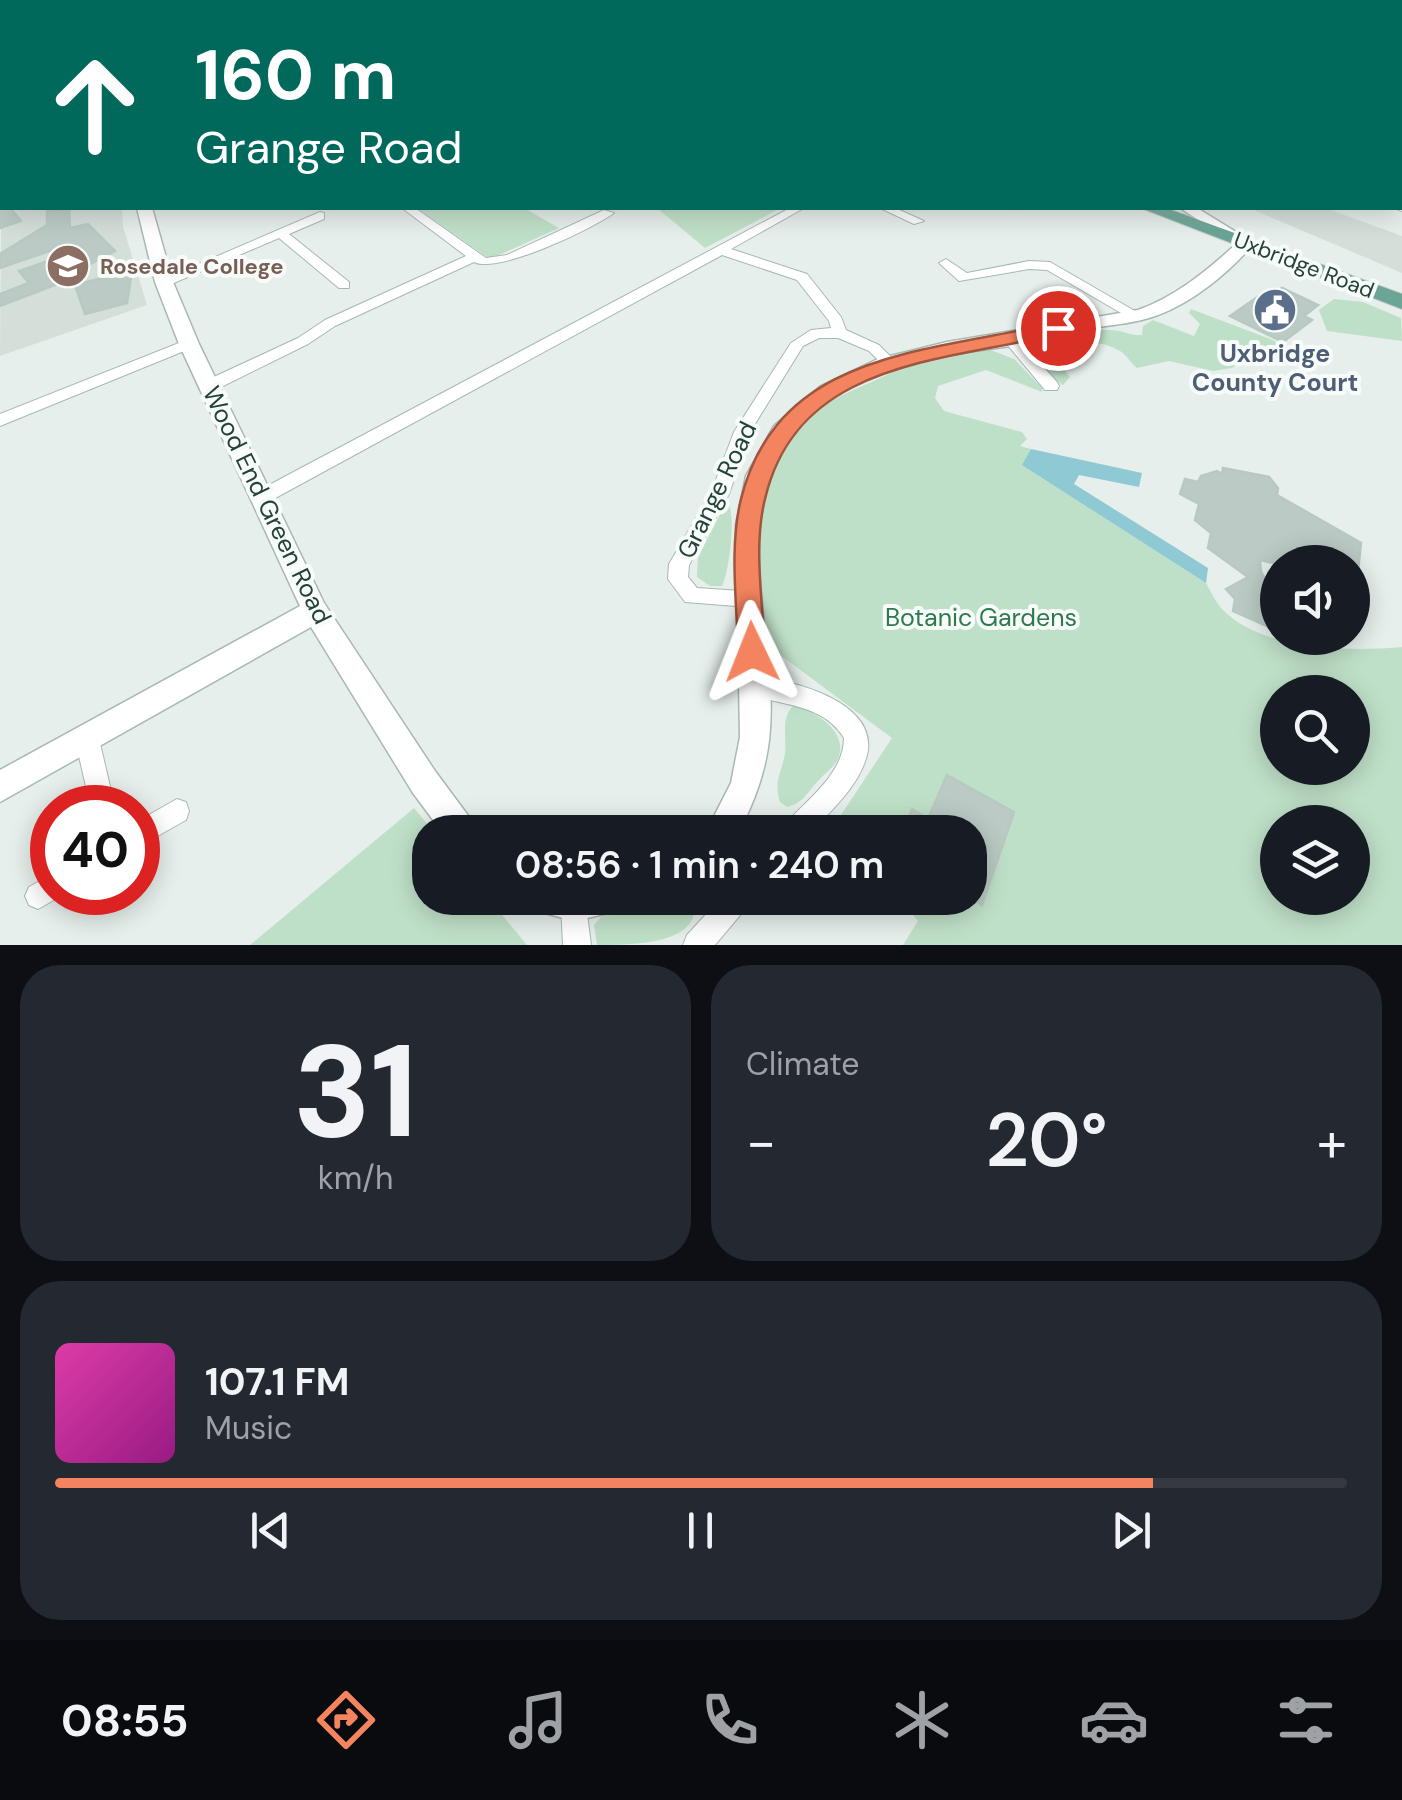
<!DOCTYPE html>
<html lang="en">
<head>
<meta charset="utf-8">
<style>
  :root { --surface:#171b24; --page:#242831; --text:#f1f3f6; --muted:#9ea1a6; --line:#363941; --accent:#f4845f }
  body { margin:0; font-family:"DM Sans",sans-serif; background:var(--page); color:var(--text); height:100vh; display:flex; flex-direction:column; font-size:38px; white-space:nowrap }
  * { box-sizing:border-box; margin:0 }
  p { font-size:32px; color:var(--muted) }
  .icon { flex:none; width:55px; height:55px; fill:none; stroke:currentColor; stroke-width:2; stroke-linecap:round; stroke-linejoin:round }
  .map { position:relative; height:945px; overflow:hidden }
  .panel { display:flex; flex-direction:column; gap:20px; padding:20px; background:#0d0f14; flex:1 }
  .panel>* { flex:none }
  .hud { position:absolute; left:0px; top:0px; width:1402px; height:210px; box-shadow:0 5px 25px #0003; background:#00695c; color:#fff; overflow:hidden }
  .buttons { position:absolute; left:1260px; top:545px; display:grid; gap:20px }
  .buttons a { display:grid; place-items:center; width:110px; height:110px; border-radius:50%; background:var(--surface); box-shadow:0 5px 25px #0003; font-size:50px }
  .speed { position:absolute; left:30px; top:785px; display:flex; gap:20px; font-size:50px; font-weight:700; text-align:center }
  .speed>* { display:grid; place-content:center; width:130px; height:130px; border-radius:50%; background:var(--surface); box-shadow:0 5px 25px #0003; line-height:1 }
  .speed .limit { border:15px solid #d22; background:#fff; color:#111 }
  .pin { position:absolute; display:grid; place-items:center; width:85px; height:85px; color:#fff; margin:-42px; border:5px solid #fff; border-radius:50%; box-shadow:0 2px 10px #0007 }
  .me { position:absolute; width:110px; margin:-55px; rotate:358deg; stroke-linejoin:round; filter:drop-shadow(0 0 8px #0008) }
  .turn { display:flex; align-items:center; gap:35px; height:210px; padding:0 30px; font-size:45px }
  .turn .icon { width:130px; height:130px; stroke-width:2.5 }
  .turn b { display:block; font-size:70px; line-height:85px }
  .big { font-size:75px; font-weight:600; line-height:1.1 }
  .panel .widget { flex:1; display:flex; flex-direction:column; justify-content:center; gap:15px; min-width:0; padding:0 35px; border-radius:40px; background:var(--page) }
  .panel .dial { align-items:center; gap:0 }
  .dial b { font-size:130px; line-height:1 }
  .song { display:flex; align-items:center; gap:30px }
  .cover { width:120px; height:120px; border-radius:15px; background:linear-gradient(135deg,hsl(320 70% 55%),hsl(310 70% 35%)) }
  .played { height:10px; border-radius:5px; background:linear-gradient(90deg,var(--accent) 85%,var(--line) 85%) }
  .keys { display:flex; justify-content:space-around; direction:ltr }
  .heat { display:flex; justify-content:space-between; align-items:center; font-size:55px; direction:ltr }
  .panel .tiles { flex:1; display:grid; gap:20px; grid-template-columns:1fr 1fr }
  .widget:last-child { grid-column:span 2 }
  .trip { position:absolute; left:412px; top:815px; width:575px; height:100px; border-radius:40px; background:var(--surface); box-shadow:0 5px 25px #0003; font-weight:600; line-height:100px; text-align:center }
  .tab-bar { display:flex; height:160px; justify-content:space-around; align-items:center; background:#090b0e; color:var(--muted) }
  .tab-bar .icon { width:70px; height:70px }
  .tab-bar .on { color:var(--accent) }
  .tab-bar b { font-size:45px; color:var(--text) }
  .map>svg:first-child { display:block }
</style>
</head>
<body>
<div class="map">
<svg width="1402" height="945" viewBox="0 0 1402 945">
  <rect width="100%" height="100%" fill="#e6efeb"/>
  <g fill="#d4dfda">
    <path d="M2,113V208H122L123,227L147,305L0,356Z"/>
    <path d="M1249,208H1325L1402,236V273Z"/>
  </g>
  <g fill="#bfe0c8" fill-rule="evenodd">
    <path d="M417,208H524L559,228L490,259Z"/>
    <path d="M657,208H781L705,248Z"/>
    <path d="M1334,299L1363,302L1401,318L1402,341L1327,331L1319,310Z"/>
    <path d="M1191,309L1275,341L1279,347L1258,350L1232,368L1213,371L1169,361L1137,368C1131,364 1128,356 1120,351C1103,341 1072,336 1058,354L1060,365L1070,377L1063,385C1049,378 1033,361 1031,345C1055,333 1083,329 1110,330C1122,330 1130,336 1142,335L1143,326L1153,320L1194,336L1200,324L1189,313Z"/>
    <path d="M988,349L1014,359L1042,388V392L986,370L938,386L935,398L944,411L1022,432L1027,439L1020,446L1031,449L1023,465L1206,583C1211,592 1216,603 1223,610C1262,650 1349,652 1402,647V945H903L918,921L900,898H970V832H851L839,818L892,738L764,643C760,562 744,461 820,408C845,391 877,381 901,368ZM1278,692H1352V768H1278ZM1278,822H1352V898H1278Z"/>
    <path d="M727,501C737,514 729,571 722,586H710L697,577L698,557Z"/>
    <path d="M794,705C814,711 847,730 839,756C836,766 825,773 818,781C807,793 803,803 787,807L780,802C773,783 782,772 785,753C787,736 780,718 794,705Z"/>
    <path d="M414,808L434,832H430V898H488L527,945H250Z"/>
    <path d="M680,898L694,903C701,945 629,945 597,945L594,925L601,917Z"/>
  </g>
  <path fill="#8ec9d4" d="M1031,449L1142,473L1139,487L1079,475L1074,484L1208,568L1206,583L1022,465Z"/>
  <g fill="#bbcac4" stroke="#b8c9c2" stroke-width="2.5">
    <path d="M0,196L2,208H10L21,221L0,228Z"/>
    <path d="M69,208L70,228L88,224L115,251L73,273L52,250L0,268V254L47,225V211Z"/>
    <path d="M51,260L68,280L0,306V294L29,283L19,271Z"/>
    <path d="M132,270L127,303L85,314L75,285Z"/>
    <path d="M1282,288L1318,305L1304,316L1312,320L1283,342L1230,316L1262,294L1270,297Z"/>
    <path d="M1223,468L1269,477L1278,488L1277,495L1361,543L1357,581L1352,580V562L1278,564L1260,560L1261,572L1278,601V616L1271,628L1233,611L1235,599L1226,589L1248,577L1208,548L1211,533L1195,520L1199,504L1180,494L1185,479L1198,482L1201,476L1217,471L1222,474Z"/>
    <path d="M947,775L1014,812L982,905L970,897V832H902L912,809L928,819Z"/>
  </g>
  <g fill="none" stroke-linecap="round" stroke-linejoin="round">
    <g stroke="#a8b8b2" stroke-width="2">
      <g id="minor">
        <path d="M1400,203H1402V211L1394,208H1400Z"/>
        <path d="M402,208H415L486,258L507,255L604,210L614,213C592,229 498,274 474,262L335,326L308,344L215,390H203L201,386L203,382L298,338L325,320L466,256Z"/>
        <path d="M790,208H804L731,249L807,274L841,317L846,330L879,345L898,364L890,369L885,367L869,351L838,338H819L803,346L750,432L729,494L689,565L688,577L697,588L756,592L759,598L756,604L749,607L685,602L668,579L669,564L711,493L734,432L791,343L811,330L831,328L829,321L797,280L722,255L268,502H256L253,497L256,492Z"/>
        <path d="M880,208H895L924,221L914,224Z"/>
        <path d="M320,212L324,213V219L289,234L349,282V288H339L279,238L169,285H159L157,282Z"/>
        <path d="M946,259L967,273L1029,261L1050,262L1140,314L1133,318L1128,317L1047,270L1029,269L959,281L939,263Z"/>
        <path d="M1011,335L1016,337L1057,382L1059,386L1057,390H1045L1006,343L1004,340Z"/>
        <path d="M189,339L194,341V347L0,426V414Z"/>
        <path d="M754,676C790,680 874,700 868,750C863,782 832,810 811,832H783L786,823C808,799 844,773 844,738C823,703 780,706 746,693L743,686L746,679Z"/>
        <path d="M87,728L95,731L99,739L115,808H91L75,739L79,731Z"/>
        <path d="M177,799L186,802L189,811L186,820L138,847V821Z"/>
        <path d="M52,874V892H63L61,896L38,909L29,905L25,896L29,887Z"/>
        <path d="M563,898H585L591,945H563L561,904Z"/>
        <path d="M721,898H751L747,907L715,945H683L687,935Z"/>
      </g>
    </g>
    <g stroke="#a8b8b2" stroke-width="3">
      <g id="tertiary">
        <path d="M137,208H152L173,282L199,344L324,603L435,771L472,821L477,832H442L413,793L311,627L0,802V770L300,606L179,344L155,282Z"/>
        <path d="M1180,208H1197L1254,243C1230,272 1193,302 1158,315C1134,324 1108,325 1083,329C1061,333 1039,341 1017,345C938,357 842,364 791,435C726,525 781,640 769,740C765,774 754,802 739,832H706L731,783L740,737L736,525L746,476L774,426L821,386L878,359L947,342L1138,310C1175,297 1208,270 1236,244Z"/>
        <path d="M529,898H627L622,910L574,921L534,910Z"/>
      </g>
    </g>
    <g stroke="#c2cac8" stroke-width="2">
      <path id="primary" d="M1141,208H1166L1402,294V309Z"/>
    </g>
    <use href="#minor" fill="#fff" fill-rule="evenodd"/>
    <use href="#tertiary" fill="#fff" fill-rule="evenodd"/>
    <use href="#primary" fill="#6aa596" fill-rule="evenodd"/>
  </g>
  <linearGradient id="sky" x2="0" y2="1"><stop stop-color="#84bce0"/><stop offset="0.42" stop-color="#f4f8f6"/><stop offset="1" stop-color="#f4f8f6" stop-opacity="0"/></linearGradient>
  <rect width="1402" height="230" fill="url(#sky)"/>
  <path fill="#f4845f" stroke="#9f563e" stroke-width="2.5" d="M1058,322L1068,328L1065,332C951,362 798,357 765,499C753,547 763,603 765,652L761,661L752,664L742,661L738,652C737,603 729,547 741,499C779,347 935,353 1058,322Z"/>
  <defs>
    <g id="school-disc" transform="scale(2.25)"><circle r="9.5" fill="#8d6e63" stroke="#f7fbf9"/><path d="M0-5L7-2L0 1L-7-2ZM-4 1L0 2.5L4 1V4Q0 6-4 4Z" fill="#fff"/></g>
    <g id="civic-disc" transform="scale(2.25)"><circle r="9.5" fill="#5c6f8a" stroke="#f7fbf9"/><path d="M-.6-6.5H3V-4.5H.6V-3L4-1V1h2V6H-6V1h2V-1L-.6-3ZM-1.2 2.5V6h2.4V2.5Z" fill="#fff"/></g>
  </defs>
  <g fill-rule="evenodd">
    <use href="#school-disc" x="68" y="266"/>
    <use href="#civic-disc" x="1275" y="310"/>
  </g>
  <g text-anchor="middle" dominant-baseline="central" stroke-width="8" stroke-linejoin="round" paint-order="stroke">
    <g font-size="22" fill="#24423a" stroke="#f7fbf9">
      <text transform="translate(1304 265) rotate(21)">Uxbridge Road</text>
    </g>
    <g font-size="22" font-weight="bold" fill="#785e54" stroke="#f7fbf9" text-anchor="start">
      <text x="100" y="266">Rosedale College</text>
    </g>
    <g font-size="25" font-weight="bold" fill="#4e5e75" stroke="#f7fbf9">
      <text x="1275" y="353">Uxbridge<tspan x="1275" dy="29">County Court</tspan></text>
    </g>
    <g font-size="25" fill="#24423a" stroke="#f7fbf9">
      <text transform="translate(717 490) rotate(-64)">Grange Road</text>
      <text transform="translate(267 505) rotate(64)">Wood End Green Road</text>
    </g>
    <g font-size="25" fill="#2d7a4b" stroke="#f7fbf9">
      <text x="981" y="617">Botanic Gardens</text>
    </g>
  </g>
</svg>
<div class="buttons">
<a><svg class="icon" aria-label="sound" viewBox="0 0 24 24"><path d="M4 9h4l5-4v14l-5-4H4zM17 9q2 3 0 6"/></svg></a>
<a><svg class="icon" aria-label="search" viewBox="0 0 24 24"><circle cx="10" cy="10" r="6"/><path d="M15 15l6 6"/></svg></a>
<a><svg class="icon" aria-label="layers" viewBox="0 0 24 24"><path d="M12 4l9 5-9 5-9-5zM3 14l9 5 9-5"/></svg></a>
</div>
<div class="speed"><div class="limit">40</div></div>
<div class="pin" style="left:1058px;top:328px;background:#d93025"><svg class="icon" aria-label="arrive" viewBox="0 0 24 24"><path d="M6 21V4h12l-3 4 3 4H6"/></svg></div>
<svg class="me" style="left:752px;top:652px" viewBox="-20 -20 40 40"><path d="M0-17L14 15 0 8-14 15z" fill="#f4845f" stroke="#fff" stroke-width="4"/></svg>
<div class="trip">08:56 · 1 min · 240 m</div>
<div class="hud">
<div class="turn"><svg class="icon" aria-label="ahead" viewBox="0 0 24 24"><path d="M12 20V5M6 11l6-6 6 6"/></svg><div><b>160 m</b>Grange Road</div></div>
</div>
</div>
<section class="panel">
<div class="tiles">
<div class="widget dial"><b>31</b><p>km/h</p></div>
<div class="widget"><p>Climate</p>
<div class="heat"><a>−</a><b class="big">20°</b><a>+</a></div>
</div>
<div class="widget">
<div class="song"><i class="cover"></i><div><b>107.1 FM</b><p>Music</p></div></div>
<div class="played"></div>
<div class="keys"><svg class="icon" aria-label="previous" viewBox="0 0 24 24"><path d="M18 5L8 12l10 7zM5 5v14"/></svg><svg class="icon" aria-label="pause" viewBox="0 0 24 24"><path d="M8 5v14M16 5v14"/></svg><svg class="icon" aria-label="next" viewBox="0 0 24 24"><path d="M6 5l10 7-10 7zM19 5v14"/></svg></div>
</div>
</div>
</section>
<nav class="tab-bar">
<b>08:55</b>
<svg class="icon on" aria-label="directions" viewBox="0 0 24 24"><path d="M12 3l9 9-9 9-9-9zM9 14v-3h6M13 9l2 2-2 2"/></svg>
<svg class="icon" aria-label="music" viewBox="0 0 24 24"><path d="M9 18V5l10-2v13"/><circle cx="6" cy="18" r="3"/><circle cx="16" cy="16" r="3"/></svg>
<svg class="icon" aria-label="phone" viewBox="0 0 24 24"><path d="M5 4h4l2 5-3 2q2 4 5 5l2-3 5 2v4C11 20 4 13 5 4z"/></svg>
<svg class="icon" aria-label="climate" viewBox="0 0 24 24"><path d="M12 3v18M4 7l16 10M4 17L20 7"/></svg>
<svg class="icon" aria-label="car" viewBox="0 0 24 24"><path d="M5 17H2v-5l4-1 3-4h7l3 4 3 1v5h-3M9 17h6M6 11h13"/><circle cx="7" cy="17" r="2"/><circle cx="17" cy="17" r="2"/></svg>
<svg class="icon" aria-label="filters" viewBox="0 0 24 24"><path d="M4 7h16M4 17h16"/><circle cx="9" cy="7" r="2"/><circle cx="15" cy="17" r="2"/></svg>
</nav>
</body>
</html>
